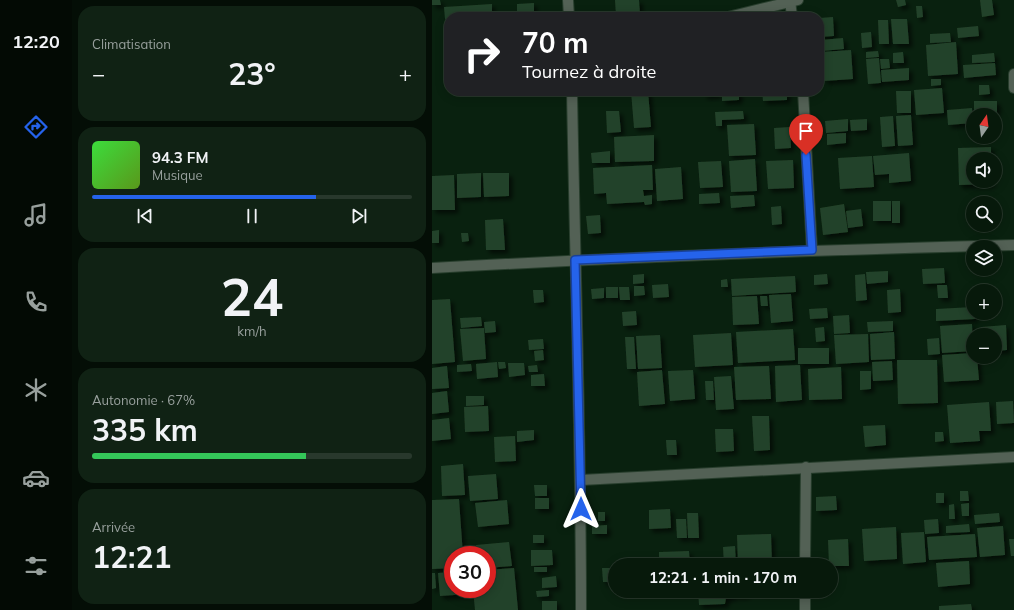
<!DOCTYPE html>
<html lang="fr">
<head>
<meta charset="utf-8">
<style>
  :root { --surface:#07190b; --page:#102214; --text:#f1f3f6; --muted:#98a09d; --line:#28382c; --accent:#2563eb }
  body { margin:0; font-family:Mulish,sans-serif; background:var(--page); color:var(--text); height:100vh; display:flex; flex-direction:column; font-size:15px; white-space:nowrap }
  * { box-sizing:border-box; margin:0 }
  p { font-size:13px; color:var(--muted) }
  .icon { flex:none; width:22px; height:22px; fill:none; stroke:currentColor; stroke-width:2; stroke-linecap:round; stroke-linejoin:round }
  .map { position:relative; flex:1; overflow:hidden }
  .sheet { display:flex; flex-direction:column; gap:6px; padding:6px; background:#040e06; width:360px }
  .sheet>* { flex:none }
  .hud { position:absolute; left:12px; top:12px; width:380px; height:84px; border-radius:16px; box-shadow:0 2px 10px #0003,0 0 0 1px var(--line); background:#202124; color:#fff; overflow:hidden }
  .needle { width:26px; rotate:14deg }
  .tools { position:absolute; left:534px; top:108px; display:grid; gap:8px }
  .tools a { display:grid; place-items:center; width:36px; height:36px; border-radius:50%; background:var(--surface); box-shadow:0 2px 10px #0003,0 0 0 1px var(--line); font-size:20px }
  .speed { position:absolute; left:12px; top:546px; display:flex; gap:8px; font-size:20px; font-weight:700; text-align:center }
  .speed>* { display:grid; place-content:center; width:52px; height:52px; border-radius:50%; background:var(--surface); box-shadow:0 2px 10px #0003,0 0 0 1px var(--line); line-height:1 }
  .speed .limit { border:6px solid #d22; background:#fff; color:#111 }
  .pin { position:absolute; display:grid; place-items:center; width:34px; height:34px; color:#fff; margin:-41px -17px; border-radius:50% 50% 50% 0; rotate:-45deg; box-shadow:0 0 4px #0007 }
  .pin .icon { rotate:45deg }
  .me { position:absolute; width:44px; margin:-22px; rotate:0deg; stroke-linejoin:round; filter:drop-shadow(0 0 3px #0008) }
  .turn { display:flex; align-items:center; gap:14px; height:84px; padding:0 12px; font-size:18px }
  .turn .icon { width:52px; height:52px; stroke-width:2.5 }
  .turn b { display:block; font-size:28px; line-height:34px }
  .big { font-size:30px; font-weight:700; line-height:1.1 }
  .sheet .widget { flex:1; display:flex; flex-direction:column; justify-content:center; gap:6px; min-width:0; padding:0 14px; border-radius:16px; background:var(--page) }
  .sheet .dial { align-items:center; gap:0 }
  .dial b { font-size:52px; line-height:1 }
  .song { display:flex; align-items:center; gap:12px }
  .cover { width:48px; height:48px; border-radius:6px; background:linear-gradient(135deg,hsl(120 70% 55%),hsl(90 70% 35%)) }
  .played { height:4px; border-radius:2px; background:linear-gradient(90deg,var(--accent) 70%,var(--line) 70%) }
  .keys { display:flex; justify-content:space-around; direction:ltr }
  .heat { display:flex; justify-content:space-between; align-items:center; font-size:22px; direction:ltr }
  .charge { height:6px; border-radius:3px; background:linear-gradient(90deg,#34c759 67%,var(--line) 0) }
  .trip { position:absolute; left:176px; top:558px; width:230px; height:40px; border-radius:20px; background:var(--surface); box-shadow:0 2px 10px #0003,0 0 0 1px var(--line); font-weight:700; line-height:40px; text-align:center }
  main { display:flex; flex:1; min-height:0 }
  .menu { display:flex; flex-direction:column; width:72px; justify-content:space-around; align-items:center; background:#030a04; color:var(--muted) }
  .menu .icon { width:28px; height:28px }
  .menu .current { color:var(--accent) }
  .menu b { font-size:18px; color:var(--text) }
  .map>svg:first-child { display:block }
</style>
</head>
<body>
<main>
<nav class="menu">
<b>12:20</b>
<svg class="icon current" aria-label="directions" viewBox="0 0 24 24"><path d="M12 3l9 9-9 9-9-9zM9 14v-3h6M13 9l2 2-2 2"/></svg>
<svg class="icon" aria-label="music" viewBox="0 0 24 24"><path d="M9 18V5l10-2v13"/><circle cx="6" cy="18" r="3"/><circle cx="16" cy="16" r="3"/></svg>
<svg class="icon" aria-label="phone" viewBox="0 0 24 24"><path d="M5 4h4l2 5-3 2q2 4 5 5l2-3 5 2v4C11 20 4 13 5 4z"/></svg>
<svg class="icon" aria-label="climate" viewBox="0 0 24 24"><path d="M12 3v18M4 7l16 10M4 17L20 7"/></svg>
<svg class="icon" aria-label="car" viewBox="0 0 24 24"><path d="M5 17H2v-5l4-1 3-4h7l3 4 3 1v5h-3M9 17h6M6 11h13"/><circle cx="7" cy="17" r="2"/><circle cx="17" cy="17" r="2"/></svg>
<svg class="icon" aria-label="filters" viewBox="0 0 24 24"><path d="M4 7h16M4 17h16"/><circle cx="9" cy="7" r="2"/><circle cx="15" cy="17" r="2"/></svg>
</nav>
<section class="sheet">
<div class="widget"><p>Climatisation</p>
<div class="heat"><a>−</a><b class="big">23°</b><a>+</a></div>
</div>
<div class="widget">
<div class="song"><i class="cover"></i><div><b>94.3 FM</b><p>Musique</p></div></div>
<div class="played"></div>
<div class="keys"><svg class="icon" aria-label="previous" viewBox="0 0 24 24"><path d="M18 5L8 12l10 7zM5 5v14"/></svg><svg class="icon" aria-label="pause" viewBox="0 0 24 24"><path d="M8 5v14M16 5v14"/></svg><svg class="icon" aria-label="next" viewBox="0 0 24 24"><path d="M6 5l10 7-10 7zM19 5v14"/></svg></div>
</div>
<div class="widget dial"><b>24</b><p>km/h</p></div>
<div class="widget"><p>Autonomie · 67%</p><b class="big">335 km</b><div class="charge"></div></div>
<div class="widget"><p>Arrivée</p><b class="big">12:21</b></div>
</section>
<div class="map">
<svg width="582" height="610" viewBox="0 0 582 610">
  <defs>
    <filter id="shadow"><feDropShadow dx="3.5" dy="3.5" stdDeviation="2" flood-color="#0009"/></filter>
  </defs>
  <rect width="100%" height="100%" fill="#09210f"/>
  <g fill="#24422a" filter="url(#shadow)">
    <path d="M0,0H8L9,5H0Z"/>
    <path d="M183,0H207L208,15L184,16Z"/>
    <path d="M464,0H473L474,5L466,7Z"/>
    <path d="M548,0H560L562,15L550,17Z"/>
    <path d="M102,3V17H85V4Z"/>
    <path d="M60,4V17H17V19H13L12,7Z"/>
    <path d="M484,6H490L491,17L485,18Z"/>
    <path d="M401,17L402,36L388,37L387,18Z"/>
    <path d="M459,19H475L477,44H461Z"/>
    <path d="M446,20H456L457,44H447Z"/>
    <path d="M546,26L547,36L526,38L525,28Z"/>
    <path d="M439,32L440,47L430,48L429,33Z"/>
    <path d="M518,33L519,42L498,43V34Z"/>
    <path d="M411,38L412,49L390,51L389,40Z"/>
    <path d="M524,42L526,74L496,76L494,45Z"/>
    <path d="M15,50H17V68H16Z"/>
    <path d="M419,50L421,79L392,81L389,52Z"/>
    <path d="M446,51L447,57L434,58V52Z"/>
    <path d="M471,52L472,63H461V53Z"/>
    <path d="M562,53L563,62L540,63V55Z"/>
    <path d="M447,58L449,83L436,84L434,59Z"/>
    <path d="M448,59H457L458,68L449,69Z"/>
    <path d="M563,63L564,75L532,78L531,65Z"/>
    <path d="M477,68V80L450,82L449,70Z"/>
    <path d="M499,79H509V85L499,86Z"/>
    <path d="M547,85H557L558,94L547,95Z"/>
    <path d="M510,88L512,113L484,115L482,90Z"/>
    <path d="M199,91H216L219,127L202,128Z"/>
    <path d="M272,91H285L286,95L272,96Z"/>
    <path d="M290,91H307V100L290,101Z"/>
    <path d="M330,91H355V100L331,101Z"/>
    <path d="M464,91H479V113H465Z"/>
    <rect x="542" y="101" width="23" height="11"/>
    <path d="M540,108L541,123L516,125L515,110Z"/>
    <path d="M174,111H187L189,132L175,133Z"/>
    <path d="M311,111L312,119L290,120V126H284L283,112Z"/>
    <path d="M479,115L481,145L466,146L464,116Z"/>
    <path d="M461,116L463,146L450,147L448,117Z"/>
    <path d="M416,119V131L394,133L393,121Z"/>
    <path d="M435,119V130L419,131L418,120Z"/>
    <path d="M322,124L324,155L297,156L295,125Z"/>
    <path d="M358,127L359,148L343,149L342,128Z"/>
    <path d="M414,133V143L395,145V134Z"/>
    <path d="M222,135V161L183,162L182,137Z"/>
    <path d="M559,147V159H541V181H560V184L527,185L526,148Z"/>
    <path d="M178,151V163H160L159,153Z"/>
    <path d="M477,153L479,181L457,183V174L443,175L441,156Z"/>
    <path d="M440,156L442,187L408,189L406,158Z"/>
    <path d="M323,159L325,191L299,192L297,161Z"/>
    <path d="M361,160L362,188L336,189L334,161Z"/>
    <path d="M289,161L291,187L268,188L266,162Z"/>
    <path d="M220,165L221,190H211L212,196L220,195V204L213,205L212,202L175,204L174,193L162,194L161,168Z"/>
    <path d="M249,167L251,199L225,201L223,169Z"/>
    <path d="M49,173V197L25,198V174Z"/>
    <path d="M51,173H77V196L52,197Z"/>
    <path d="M22,175L23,210H0V176Z"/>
    <path d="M287,193L288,203L267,204V194Z"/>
    <path d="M322,195L323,206L299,208L298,196Z"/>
    <rect x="441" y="201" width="18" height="20"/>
    <rect x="460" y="201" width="8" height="22"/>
    <path d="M412,204L416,232L391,235L388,208Z"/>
    <path d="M349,206L350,224L340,225L339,207Z"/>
    <path d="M429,209L431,226L416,228L414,211Z"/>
    <path d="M168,215L169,233L156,234L154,216Z"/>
    <path d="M71,219L73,250H54L53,220Z"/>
    <path d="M7,230V243H0V231Z"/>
    <path d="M29,233H36L37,241L30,242Z"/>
    <path d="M512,268L513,283L491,284L490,269Z"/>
    <path d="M456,271V282L435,284L434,272Z"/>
    <path d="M212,274V283L201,284V275Z"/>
    <path d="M395,274L396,284L382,285V275Z"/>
    <path d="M433,274L435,300L424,301L423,275Z"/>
    <path d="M363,276L364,292L300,296L299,279Z"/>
    <path d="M295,279L296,287H289V280Z"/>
    <path d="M236,284L237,297L221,298L220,285Z"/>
    <path d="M505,285H515L516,298H506Z"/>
    <path d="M202,286H212L213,295L202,296Z"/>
    <rect x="174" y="287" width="12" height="11"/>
    <path d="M187,287H197L198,300H188Z"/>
    <path d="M172,288V298L160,299L159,289Z"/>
    <path d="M468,289L469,312L456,313L455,290Z"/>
    <path d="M101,290H111L112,302L102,303Z"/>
    <path d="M359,294L361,321L339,323L337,295Z"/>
    <path d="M325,296L327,324L301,325L300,297Z"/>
    <path d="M328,296H335L336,306H329Z"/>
    <path d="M18,299L23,362L0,364V300Z"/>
    <path d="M541,307L543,319L504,321V309Z"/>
    <path d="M395,308L396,318L378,319L377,309Z"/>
    <path d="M204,311L205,325L191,326L190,312Z"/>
    <path d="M417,315L418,333L402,334L401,316Z"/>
    <path d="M49,317L50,326L29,328L28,318Z"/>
    <path d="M63,321L64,332L53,333L52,322Z"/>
    <path d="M461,321V331L436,332L435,322Z"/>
    <path d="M540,324L541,351L510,353L508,326Z"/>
    <path d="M574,325L575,350L563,351V335H549V327Z"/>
    <path d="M392,327L393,341L384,342L383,328Z"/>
    <path d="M52,328L54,359L31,361L28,329Z"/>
    <path d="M361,329L363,360L306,363L304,332Z"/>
    <path d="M462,332L463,359L439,360L438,334Z"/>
    <path d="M299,333L301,365L263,367L261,335Z"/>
    <path d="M436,334L437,362L404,364L402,335Z"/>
    <path d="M228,335L230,368L206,369L204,336Z"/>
    <path d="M193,337H202L204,369H195Z"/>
    <path d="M507,338L508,354L496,355L495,339Z"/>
    <path d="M111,339L112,349L97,350L96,340Z"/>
    <rect x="366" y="348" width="31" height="16"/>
    <path d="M111,350L112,360L103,361L102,351Z"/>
    <path d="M541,353V357H545L547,380L512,382L510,355Z"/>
    <path d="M465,360H505L506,403L466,404Z"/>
    <path d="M460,361L461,380L441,381L440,362Z"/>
    <path d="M65,362L66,377L45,379L44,364Z"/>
    <path d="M66,362H73L74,368L67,369Z"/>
    <path d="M76,363H92L93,375L77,377Z"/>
    <path d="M39,364L40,371L25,372V365Z"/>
    <path d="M105,365L106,372H97L96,366Z"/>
    <path d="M368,365L370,400L344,402L343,366Z"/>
    <path d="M15,366L17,388L0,389V368Z"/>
    <path d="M337,366L339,399L304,400L302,367Z"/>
    <path d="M409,367L410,399L377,400L376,369Z"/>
    <path d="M230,370L233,404L207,406L205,372Z"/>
    <path d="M261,370L263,399L238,401L236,371Z"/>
    <path d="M428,371H439V389L428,390Z"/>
    <path d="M112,374L113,386H99V375Z"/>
    <path d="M299,376L302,409L284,410L282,377Z"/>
    <path d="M273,381H281L282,400H274Z"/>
    <path d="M15,391L17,412L0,414V393Z"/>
    <path d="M34,396H52V405L34,406Z"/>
    <path d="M581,401L582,423L565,424L564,402Z"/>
    <path d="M557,402L559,431H547L548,441L518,443L515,405Z"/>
    <path d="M56,406L57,431L33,432L32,407Z"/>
    <path d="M320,416H337L338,450L322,451Z"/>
    <path d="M17,418L19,439L0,441V420Z"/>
    <path d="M453,425L454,445L433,447L431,426Z"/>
    <path d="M283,429H301L302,451L284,452Z"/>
    <path d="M102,430V440L85,442V431Z"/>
    <path d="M503,432H511L512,441L503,442Z"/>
    <path d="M83,436L84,461L63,462L62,437Z"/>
    <path d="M234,440H244L245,455H235Z"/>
    <path d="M31,464L33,495L10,496L9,466Z"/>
    <path d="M64,474L66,499L38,501L36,476Z"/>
    <path d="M102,485H115V496H103Z"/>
    <path d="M528,491H536L537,501H528Z"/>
    <rect x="504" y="493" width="8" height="10"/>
    <path d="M404,496L405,510L384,511V497Z"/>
    <rect x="103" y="498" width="14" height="11"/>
    <path d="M27,499L31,555H21V568L0,569V500Z"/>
    <path d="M75,500L77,524L46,527L43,503Z"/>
    <path d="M537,503V516H530L529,504Z"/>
    <path d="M522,504L523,519H517V505Z"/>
    <path d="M238,509L239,528L217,529V510Z"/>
    <rect x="166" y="512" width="7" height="9"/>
    <path d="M255,513H266L267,538H256Z"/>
    <path d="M567,513L568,522L543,524L542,515Z"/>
    <path d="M244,519H254L255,538H245Z"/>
    <path d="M506,519L507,533L493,534L492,520Z"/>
    <path d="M537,524L538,532L514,533V526Z"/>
    <path d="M175,525V534H160V526Z"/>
    <path d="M571,526L573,555L548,557L545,528Z"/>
    <path d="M464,527L465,559L432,561L430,529Z"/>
    <path d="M492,532L494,562L471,564L469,533Z"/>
    <path d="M339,534L340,565H306L305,535Z"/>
    <path d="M543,534L545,557L497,560L495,537Z"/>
    <rect x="101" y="535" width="11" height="8"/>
    <path d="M416,539L417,566H399V565H397L396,540Z"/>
    <path d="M577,539H582V556H579Z"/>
    <path d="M77,542L80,566L55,568V555H45L44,545Z"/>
    <path d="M303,546L304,565H292L291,547Z"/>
    <path d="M99,550H120L121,565L99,566Z"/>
    <path d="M257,551L258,565H227V552Z"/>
    <path d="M537,561L538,584L506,587L504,563Z"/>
    <path d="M277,562V565H259V563Z"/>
    <rect x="102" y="567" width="13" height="5"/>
    <path d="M82,568L86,610H43L41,589H55V570Z"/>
    <path d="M170,568H183V582H171Z"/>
    <path d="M21,572V589H37V594L8,596L6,573Z"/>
    <path d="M0,573H3L4,588L0,589Z"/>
    <path d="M124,576L125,587L110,588V578Z"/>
    <path d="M117,590V596L105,597L104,591Z"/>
    <path d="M266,591H301V597L294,598L293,604L267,605Z"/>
    <path d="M302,591H314L315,595L303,596Z"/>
    <path d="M328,591H343V592L328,593Z"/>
    <rect x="110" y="601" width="15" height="9"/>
    <path d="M539,604L540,610H507V606Z"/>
  </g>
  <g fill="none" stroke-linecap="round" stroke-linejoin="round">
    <g stroke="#283e2d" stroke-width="12">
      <g id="minor">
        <path d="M136,0L137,17"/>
        <path d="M358,0L360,17"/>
        <path d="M296,17L366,0"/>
        <path d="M582,74V88"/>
        <path d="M140,91C143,264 149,437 149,610"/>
        <path d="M371,91L380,251"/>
        <path d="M0,268C194,257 388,250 582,245"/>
        <path d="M149,480L582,457"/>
        <path d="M373,565L374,467"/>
        <path d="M373,610V591"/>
      </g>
    </g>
    <use href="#minor" stroke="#536155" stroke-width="10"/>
  </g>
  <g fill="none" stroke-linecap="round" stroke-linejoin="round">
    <g stroke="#184099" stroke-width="10">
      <path id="route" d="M149,509L143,260L380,250L374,155"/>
    </g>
    <use href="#route" stroke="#2563eb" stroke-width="7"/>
  </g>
</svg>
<div class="tools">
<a><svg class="needle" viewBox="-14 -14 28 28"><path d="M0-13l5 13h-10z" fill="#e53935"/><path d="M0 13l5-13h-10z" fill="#98a09d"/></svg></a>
<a><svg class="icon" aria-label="sound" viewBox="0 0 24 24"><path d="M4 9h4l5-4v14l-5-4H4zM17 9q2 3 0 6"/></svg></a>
<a><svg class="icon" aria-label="search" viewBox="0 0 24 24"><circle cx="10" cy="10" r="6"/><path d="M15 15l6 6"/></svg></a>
<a><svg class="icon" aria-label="layers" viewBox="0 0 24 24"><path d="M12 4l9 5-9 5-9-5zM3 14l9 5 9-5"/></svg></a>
<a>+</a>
<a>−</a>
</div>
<div class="speed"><div class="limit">30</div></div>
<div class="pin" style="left:374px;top:155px;background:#d93025"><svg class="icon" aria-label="arrive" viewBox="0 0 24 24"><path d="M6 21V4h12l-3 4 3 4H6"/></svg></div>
<svg class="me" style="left:149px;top:509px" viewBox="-20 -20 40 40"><path d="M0-17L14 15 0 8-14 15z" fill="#2563eb" stroke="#fff" stroke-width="4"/></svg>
<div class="trip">12:21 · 1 min · 170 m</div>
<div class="hud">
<div class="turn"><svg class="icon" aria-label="right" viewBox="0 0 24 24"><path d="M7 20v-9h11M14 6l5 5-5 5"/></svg><div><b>70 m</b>Tournez à droite</div></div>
</div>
</div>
</main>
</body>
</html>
